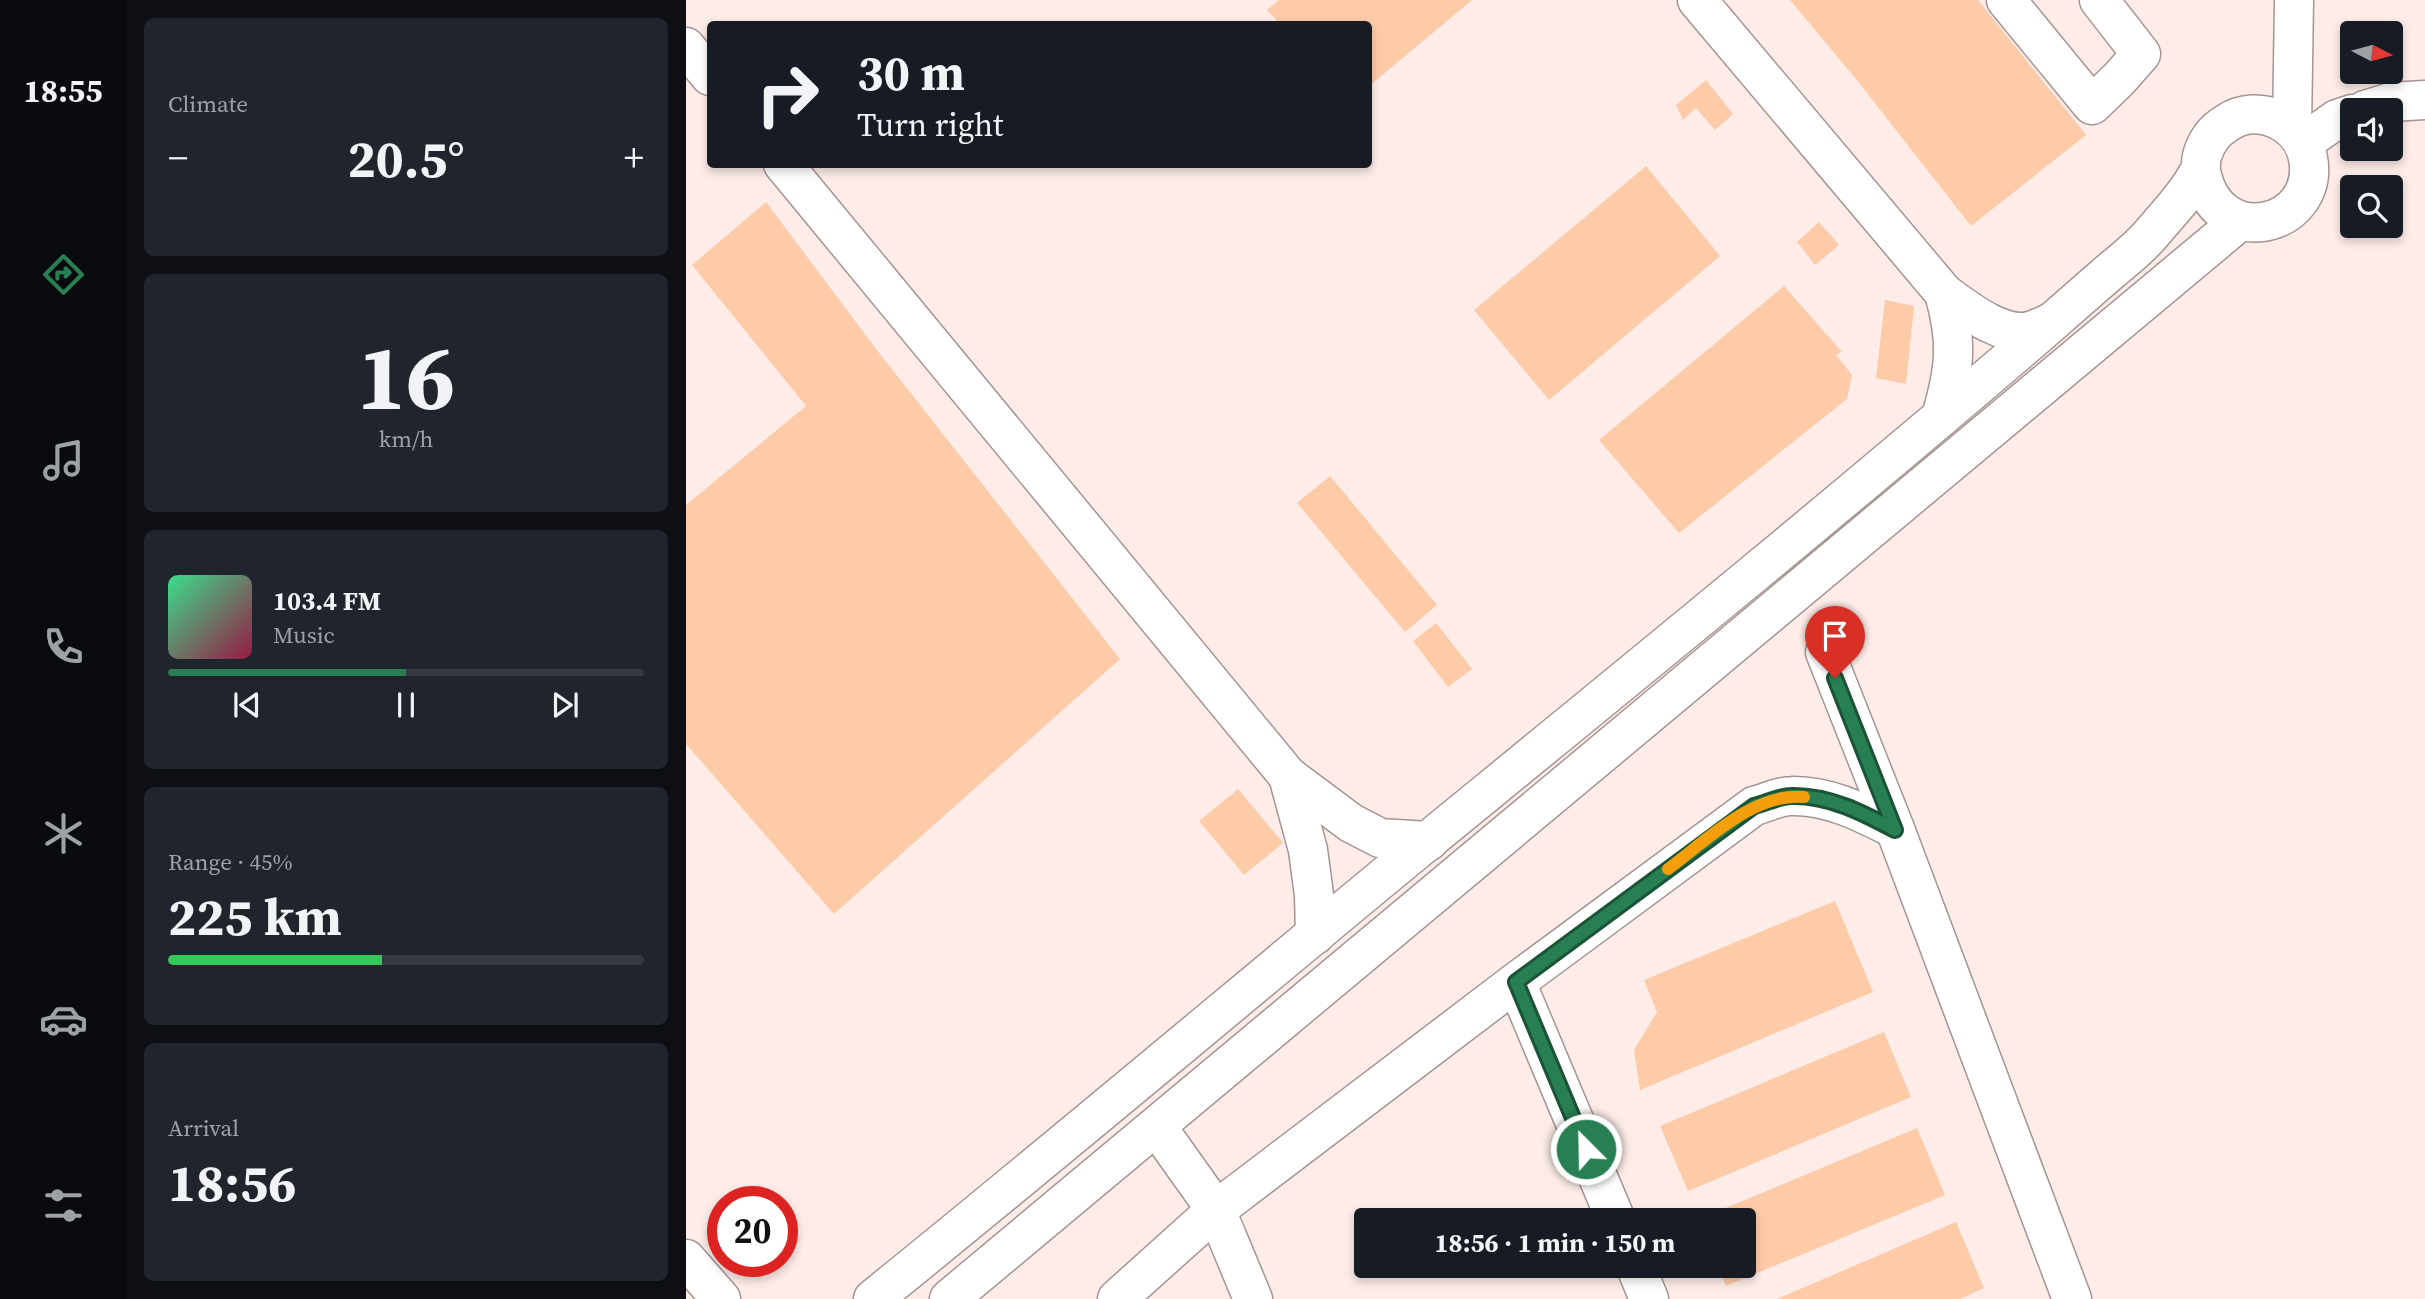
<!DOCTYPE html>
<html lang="en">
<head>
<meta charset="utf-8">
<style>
  :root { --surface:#171b24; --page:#20242c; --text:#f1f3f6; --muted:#9ea1a6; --line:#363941; --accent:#287f53 }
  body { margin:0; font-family:"Source Serif 4",serif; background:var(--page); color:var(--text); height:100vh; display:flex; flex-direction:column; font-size:26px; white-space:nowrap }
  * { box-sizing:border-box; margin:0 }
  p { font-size:23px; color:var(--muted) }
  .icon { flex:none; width:38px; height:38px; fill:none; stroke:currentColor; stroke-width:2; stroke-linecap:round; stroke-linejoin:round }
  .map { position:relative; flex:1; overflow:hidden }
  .drawer { display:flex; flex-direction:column; gap:18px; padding:18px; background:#0d0f14; width:560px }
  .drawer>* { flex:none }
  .top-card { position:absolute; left:21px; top:21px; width:665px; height:147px; border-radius:7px; box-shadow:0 4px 10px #0003; background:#171b24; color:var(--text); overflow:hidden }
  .needle { width:46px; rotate:96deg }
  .fabs { position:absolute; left:1654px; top:21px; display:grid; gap:14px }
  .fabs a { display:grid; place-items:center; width:63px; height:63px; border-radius:7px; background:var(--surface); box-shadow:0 4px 10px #0003; font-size:35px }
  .speed { position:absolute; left:21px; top:1186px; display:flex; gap:14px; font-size:35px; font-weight:700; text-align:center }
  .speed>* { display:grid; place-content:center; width:91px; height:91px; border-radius:50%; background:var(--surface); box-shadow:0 4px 10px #0003; line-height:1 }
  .speed .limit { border:10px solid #d22; background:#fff; color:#111 }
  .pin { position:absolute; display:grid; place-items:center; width:60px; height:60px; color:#fff; margin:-72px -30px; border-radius:50% 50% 50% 0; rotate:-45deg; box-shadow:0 0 7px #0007 }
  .pin .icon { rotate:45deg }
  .me { position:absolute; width:77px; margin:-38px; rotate:337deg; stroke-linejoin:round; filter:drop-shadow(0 0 5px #0008) }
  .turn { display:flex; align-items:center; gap:24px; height:147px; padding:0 35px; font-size:32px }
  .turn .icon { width:91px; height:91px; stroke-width:2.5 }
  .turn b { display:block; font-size:49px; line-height:60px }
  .big { font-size:52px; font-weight:700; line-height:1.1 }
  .drawer .card { flex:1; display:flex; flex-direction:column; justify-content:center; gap:10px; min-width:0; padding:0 24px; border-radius:10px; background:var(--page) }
  .drawer .dial { align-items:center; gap:0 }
  .dial b { font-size:91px; line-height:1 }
  .song { display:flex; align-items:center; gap:21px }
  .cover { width:84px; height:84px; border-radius:10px; background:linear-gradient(135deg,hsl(150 70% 55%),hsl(340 70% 35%)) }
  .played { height:7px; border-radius:4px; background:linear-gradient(90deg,var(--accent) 50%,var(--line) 50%) }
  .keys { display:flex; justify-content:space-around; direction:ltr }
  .heat { display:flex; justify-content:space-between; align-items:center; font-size:38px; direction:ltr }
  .charge { height:10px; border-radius:5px; background:linear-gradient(90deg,#34c759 45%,var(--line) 0) }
  .trip { position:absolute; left:668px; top:1208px; width:402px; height:70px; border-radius:7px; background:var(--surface); box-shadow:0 4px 10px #0003; font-weight:700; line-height:70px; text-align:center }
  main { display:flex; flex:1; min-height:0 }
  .tab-bar { display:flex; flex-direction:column; width:126px; justify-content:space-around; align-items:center; background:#090b0e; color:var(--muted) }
  .tab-bar .icon { width:49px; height:49px }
  .tab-bar .active { color:var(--accent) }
  .tab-bar b { font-size:32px; color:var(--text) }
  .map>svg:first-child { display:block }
</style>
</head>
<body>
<main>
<nav class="tab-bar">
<b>18:55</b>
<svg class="icon active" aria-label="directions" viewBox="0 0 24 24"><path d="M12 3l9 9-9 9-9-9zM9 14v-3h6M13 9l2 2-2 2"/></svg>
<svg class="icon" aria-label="music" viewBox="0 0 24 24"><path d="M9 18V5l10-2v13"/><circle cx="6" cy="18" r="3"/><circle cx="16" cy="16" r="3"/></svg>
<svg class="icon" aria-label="phone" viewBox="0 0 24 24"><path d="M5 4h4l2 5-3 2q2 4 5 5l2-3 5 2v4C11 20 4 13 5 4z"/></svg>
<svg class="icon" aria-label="climate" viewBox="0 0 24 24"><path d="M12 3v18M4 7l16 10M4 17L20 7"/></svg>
<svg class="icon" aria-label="car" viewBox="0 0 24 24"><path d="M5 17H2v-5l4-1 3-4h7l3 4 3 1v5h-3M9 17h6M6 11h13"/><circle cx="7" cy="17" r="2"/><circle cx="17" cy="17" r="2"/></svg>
<svg class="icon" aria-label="filters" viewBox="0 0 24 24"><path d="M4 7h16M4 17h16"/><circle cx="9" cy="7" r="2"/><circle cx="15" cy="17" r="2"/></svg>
</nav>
<section class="drawer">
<div class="card"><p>Climate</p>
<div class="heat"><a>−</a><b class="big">20.5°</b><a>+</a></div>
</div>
<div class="card dial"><b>16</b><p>km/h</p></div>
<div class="card">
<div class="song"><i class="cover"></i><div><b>103.4 FM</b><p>Music</p></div></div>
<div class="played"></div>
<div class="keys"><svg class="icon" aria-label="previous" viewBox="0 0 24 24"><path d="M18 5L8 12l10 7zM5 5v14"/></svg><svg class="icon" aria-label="pause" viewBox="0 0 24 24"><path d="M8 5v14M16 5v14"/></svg><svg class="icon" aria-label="next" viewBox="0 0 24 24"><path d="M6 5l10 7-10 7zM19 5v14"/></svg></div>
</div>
<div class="card"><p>Range · 45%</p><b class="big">225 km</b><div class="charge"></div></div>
<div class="card"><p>Arrival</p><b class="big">18:56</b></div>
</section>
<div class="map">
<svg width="1739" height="1299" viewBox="0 0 1739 1299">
  <rect width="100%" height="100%" fill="#fdece8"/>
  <g fill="#fdcba8">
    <path d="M593,0H786L682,87V24H594L581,10Z"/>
    <path d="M1104,0H1292L1400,135L1285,226L1170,79Z"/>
    <path d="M1020,80L1047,114L1029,130L1010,108L997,120L990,105Z"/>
    <path d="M960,166L1034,256L863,400L788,310Z"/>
    <path d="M80,202L190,349L434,659L148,914L0,744V505L120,406L6,265Z"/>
    <path d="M1133,222L1153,245L1129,265L1111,242Z"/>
    <path d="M1098,286L1156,352L1150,355L1166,375L1161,399L993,533L913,440Z"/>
    <path d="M1199,300L1228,306L1220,384L1190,378Z"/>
    <path d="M644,476L751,605L719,632L611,503Z"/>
    <path d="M750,623L786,669L762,687L727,641Z"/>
    <path d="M552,789L597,843L558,875L513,821Z"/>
    <path d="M1149,901L1187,992L954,1090L948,1050L971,1012L958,980Z"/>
    <path d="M1198,1032L1225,1097L1002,1191L974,1126Z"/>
    <path d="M1231,1128L1259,1195L1040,1286L1032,1265H1059V1220H1011Z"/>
    <path d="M1270,1222L1298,1288L1274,1299H1091Z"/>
  </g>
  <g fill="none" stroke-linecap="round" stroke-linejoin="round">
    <g stroke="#a59592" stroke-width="41">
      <g id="minor">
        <path d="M1011,0L1258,293C1280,309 1316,338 1344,331C1351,329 1359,325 1366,322"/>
        <path d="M1320,0L1406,105L1433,79L1455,54L1413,0"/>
        <path d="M0,47L24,76"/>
        <path d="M1679,110L1705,102L1739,100"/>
        <path d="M1606,129L1608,0"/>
        <path d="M1617,143L1651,119L1666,114"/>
        <path d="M97,164L602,776L665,823L694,838L743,841"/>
        <path d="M1255,417C1269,369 1272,342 1258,293"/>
        <path d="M1139,652L1209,829L1386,1299"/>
        <path d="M602,776L622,850L628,895L629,935"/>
        <path d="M830,982L930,1220"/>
        <path d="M471,1127L530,1210L567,1299"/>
        <path d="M0,1259L35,1299"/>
        <path d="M949,1265L963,1299"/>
        <path d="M187,1299C374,1148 558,992 744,839C947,673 1150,508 1349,337C1372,317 1396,296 1420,275C1435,262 1453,249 1466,233C1481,215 1500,196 1511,175C1518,164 1513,169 1516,156C1520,142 1529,130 1541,123C1572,102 1615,122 1622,158C1635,227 1531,254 1515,171"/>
        <path d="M263,1299L1554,221"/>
        <path d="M431,1299L530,1210L830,982L1068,806C1080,803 1093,796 1105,796C1143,795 1177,813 1209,829"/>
      </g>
    </g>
    <use href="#minor" stroke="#fff" stroke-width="38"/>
  </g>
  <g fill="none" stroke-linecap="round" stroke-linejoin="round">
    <g stroke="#1a5336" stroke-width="18">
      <path id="route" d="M900,1149L830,982L1068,806C1080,803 1094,796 1105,796C1143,795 1177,813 1209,830L1149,678"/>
    </g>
    <use href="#route" stroke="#287f53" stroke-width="12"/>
    <path stroke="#f59e0b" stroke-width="12" d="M982,869C1020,841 1068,792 1118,797"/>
  </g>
</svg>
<div class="fabs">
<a><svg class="needle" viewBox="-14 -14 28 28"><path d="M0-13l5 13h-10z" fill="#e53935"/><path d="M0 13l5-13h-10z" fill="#9ea1a6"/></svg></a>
<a><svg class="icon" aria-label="sound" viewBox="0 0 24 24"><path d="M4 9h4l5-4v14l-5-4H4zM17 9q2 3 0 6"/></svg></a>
<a><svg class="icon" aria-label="search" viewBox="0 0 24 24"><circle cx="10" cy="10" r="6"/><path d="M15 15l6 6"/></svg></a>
</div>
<div class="speed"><div class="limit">20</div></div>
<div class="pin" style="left:1149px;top:678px;background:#d93025"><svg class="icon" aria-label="arrive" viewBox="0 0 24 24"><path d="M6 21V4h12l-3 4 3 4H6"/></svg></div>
<svg class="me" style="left:900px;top:1149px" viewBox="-20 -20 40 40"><circle r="17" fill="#287f53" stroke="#fff" stroke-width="3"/><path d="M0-11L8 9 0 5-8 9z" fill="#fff"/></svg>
<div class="trip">18:56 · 1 min · 150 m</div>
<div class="top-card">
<div class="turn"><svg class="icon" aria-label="right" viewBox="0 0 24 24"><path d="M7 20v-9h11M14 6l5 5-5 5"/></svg><div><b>30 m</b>Turn right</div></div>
</div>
</div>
</main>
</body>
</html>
